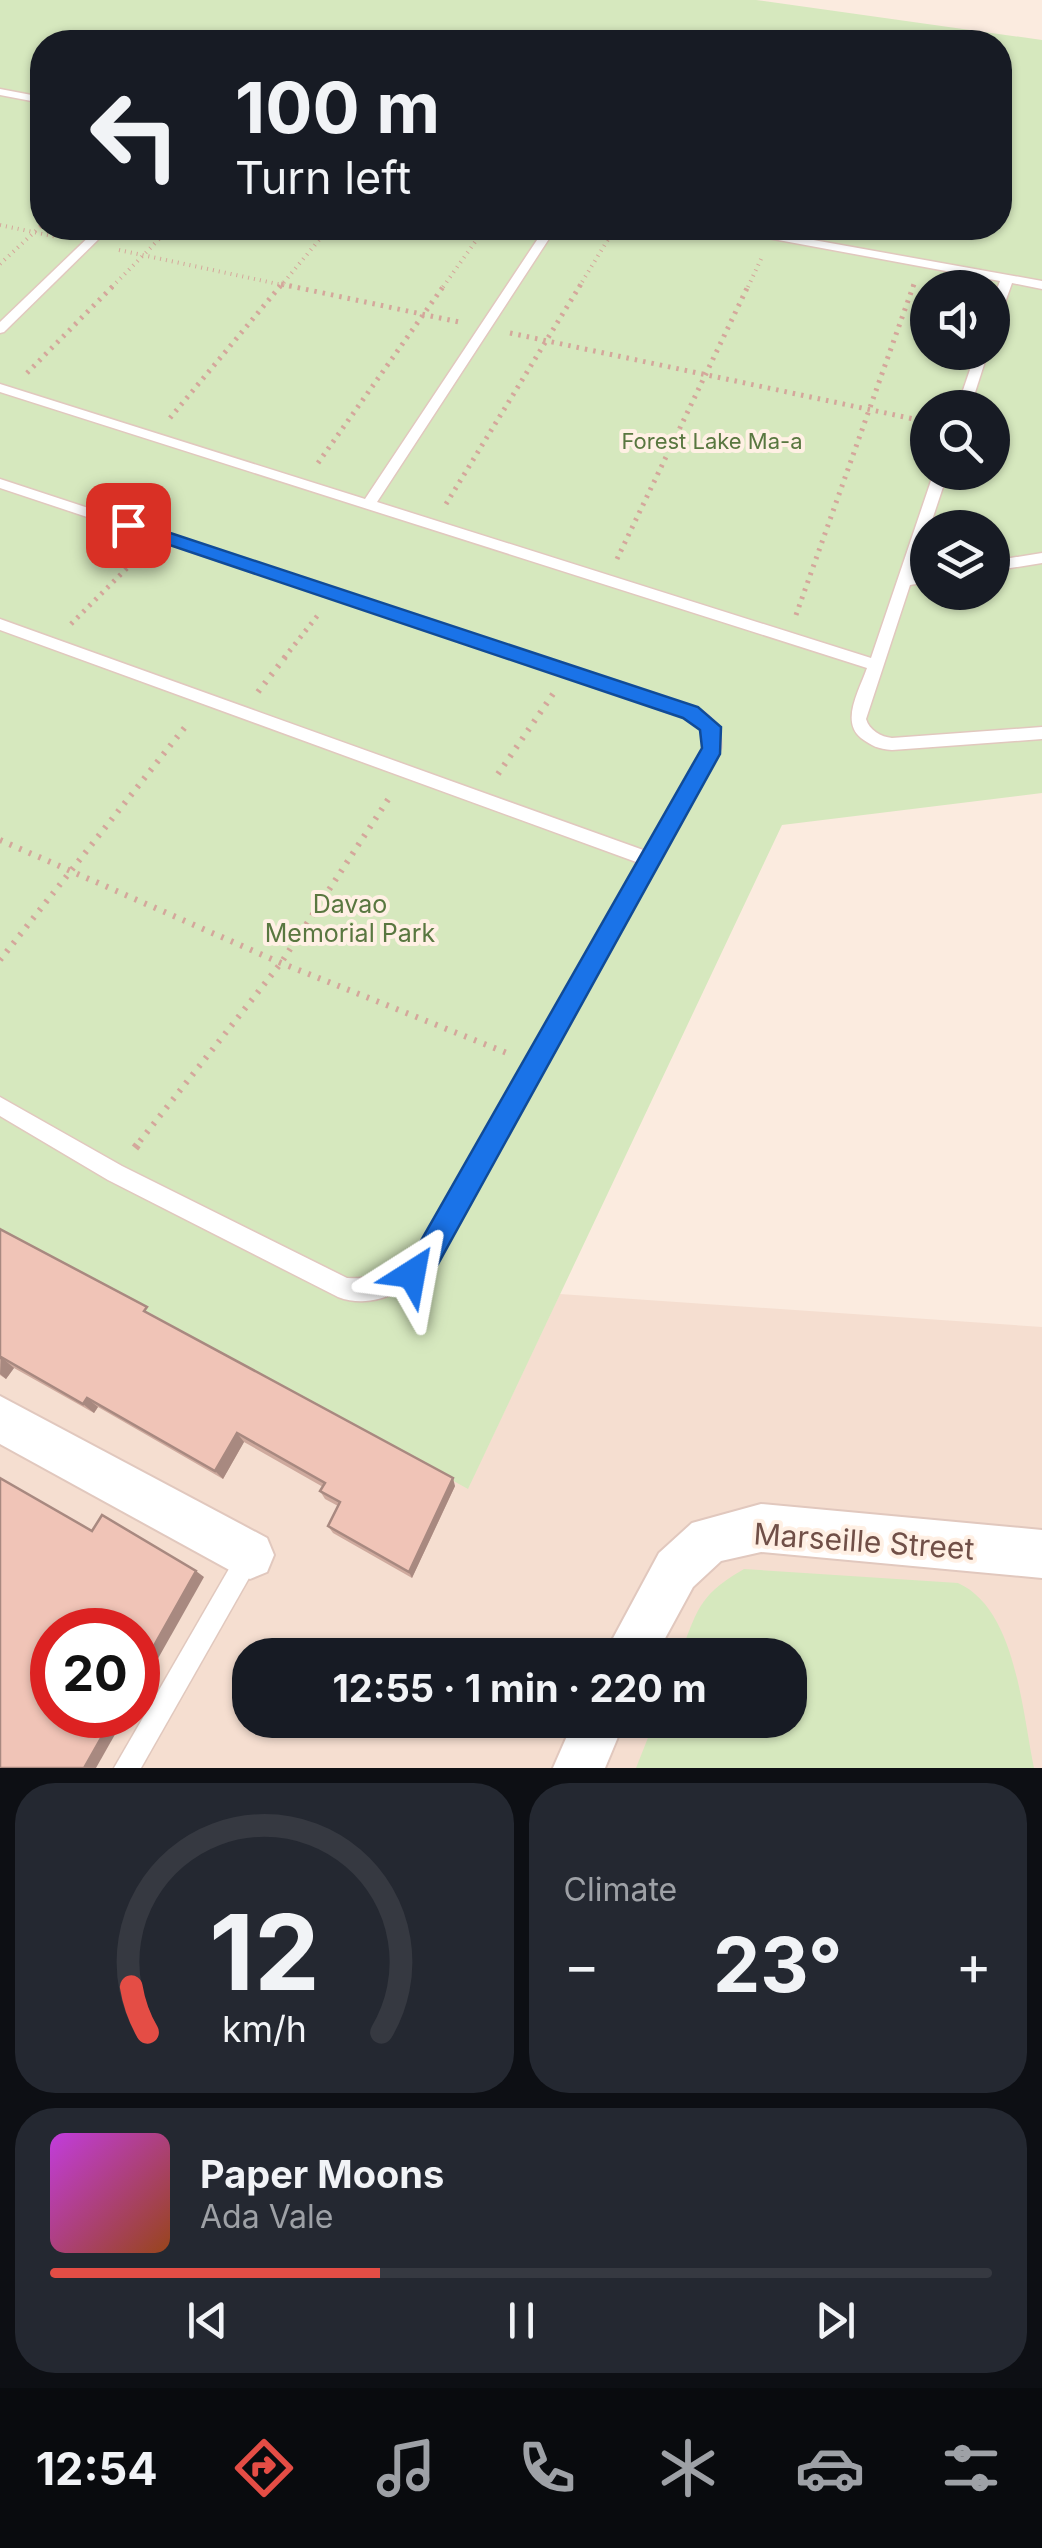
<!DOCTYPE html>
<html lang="en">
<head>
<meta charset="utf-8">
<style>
  :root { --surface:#171b24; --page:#242831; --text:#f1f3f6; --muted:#9ea1a6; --line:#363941; --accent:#e44d45 }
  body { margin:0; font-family:Inter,sans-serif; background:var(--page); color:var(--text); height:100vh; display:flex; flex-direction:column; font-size:38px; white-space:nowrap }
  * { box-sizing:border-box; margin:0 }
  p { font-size:32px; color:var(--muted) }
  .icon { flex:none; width:55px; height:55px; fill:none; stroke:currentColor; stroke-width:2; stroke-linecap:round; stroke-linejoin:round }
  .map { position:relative; height:1768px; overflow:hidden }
  .details { display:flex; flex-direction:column; gap:15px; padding:15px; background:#0d0f14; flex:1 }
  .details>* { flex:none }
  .guide { position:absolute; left:30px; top:30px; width:982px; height:210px; border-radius:40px; box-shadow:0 2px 8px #0004; background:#171b24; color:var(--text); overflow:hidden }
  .fabs { position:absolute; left:910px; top:270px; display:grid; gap:20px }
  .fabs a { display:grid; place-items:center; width:100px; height:100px; border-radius:50%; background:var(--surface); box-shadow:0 2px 8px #0004; font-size:50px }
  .speed { position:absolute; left:30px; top:1608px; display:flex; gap:20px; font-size:50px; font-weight:700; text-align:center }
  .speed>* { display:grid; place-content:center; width:130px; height:130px; border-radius:50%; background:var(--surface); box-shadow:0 2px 8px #0004; line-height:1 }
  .speed .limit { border:15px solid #d22; background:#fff; color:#111 }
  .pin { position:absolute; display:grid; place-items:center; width:85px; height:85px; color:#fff; margin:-42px; border-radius:20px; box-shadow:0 5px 15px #0006 }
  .me { position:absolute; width:110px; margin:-55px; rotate:34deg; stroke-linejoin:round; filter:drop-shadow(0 0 8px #0008) }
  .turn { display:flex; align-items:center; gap:35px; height:210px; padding:0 40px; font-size:45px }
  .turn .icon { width:130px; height:130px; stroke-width:2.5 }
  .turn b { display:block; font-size:70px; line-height:85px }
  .big { font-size:75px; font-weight:700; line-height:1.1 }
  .details .card { flex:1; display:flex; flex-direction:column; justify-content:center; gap:15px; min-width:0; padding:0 35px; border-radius:40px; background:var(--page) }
  .details .dial { align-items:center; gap:0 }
  .dial svg { height:260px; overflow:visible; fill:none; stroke:var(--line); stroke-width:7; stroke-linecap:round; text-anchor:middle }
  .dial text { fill:var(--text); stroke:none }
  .song { display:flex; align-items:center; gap:30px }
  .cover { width:120px; height:120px; border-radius:15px; background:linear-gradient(135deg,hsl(290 70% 55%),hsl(20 70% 35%)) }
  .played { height:10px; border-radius:5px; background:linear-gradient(90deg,var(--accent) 35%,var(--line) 35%) }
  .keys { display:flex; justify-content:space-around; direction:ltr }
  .heat { display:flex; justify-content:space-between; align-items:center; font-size:55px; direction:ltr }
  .details .tiles { flex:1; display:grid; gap:15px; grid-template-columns:1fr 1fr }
  .card:last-child { grid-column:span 2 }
  .trip { position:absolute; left:232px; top:1638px; width:575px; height:100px; border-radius:40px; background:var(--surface); box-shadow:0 2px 8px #0004; font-weight:700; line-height:100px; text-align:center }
  .tab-bar { display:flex; height:160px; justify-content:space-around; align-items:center; background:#090b0e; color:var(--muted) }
  .tab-bar .icon { width:70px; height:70px }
  .tab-bar .on { color:var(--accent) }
  .tab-bar b { font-size:45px; color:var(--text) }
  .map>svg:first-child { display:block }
</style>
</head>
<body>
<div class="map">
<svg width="1042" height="1768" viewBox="0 0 1042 1768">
  <rect width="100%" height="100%" fill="#fbebdf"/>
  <path fill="#f5ded0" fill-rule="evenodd" d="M0,1230L468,1488L560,1294L1042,1327V1768H0ZM52,1630H138V1715H52ZM250,1655H790V1720H250Z"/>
  <g fill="#d6e8be" fill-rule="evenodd">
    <path d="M0,0H756L1042,40V793L782,825L468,1489L0,1230ZM42,42H1000V228H42ZM928,288H992V352H928ZM928,408H992V472H928ZM928,528H992V592H928Z"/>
    <path d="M744,1569L958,1583C1016,1609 1022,1711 1034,1768H636L655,1720H790V1655H680C698,1609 699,1595 744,1569Z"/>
  </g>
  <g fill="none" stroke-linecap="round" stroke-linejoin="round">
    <g stroke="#e1c8be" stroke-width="3">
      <g id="service">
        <path d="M0,89L42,97V103L0,95Z"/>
        <path d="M98,228H110L4,332L0,333V322Z"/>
        <path d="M545,228H556L377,502L871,658L934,472H948L914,574L928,572V582L910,585L866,719C869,730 881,737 892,738L1042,727V739L892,750C878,749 872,746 861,738C840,721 860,689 867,668L0,392V384L365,499Z"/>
        <path d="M724,228H746L1042,281V289L1012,283L998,322L992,326V303L1000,281L730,231Z"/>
        <path d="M976,352H988L970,408H957Z"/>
        <path d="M0,479L697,708C713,717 722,728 721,748L435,1261C412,1288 375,1311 338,1297L108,1180L0,1116V1097L122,1166L347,1278C380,1280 399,1271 421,1247L639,863L0,630V619L646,851L705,748L704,731L685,716L0,488Z"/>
        <path d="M1042,553V563L992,571V561Z"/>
        <path d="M249,1544L257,1548L261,1556L257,1564L141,1768H114L241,1548Z"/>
      </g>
    </g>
    <g stroke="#e1c8be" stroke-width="4">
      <g id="minor">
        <path d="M0,1396L267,1538L274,1555L267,1572L250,1579L233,1572L0,1444Z"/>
        <path d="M761,1504L1042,1530V1578L761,1552L721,1561L693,1587L656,1655H604L659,1553L692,1523Z"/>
        <path d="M574,1720H625L605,1768H553Z"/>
      </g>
    </g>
    <g stroke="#d4a79b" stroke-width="4" stroke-dasharray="1 5" stroke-linecap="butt">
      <path d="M0,225L57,237"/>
      <path d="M119,250L292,287"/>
      <path d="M0,264L42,225"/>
      <path d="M112,287L170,228"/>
      <path d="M280,287L329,228"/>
      <path d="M443,287L485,228"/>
      <path d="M579,287L615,228"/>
      <path d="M748,287L761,259"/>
      <path d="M913,287L914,283"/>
    </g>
    <g stroke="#d4a79b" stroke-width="5" stroke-dasharray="2.5 6" stroke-linecap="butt">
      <path d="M281,284L459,322"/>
      <path d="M510,333L928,422"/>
      <path d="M27,373L115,284"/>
      <path d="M170,418L282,284"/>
      <path d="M318,463L445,284"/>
      <path d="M446,504L581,284"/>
      <path d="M617,559L749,284"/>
      <path d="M796,615L914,284"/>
      <path d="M71,624L140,555"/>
      <path d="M284,658L318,615"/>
    </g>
    <g stroke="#d4a79b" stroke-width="6" stroke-dasharray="2.5 8" stroke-linecap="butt">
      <path d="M258,692L286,656"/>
      <path d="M498,774L553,694"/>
      <path d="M0,840L281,963L507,1053"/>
      <path d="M0,960L189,722"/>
      <path d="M140,1141L281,963L391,795"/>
    </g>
    <path stroke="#d4a79b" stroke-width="8" stroke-dasharray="4 10" stroke-linecap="butt" d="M135,1148L142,1139"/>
    <use href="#service" fill="#fff" fill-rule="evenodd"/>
    <use href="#minor" fill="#fff" fill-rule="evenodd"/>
  </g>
  <path fill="#cea99d" d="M0,1229L455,1486L412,1578L333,1533L328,1526L338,1506L325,1499L320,1491L323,1487L244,1442L223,1479L98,1407L94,1413L14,1368L6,1379L0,1375Z"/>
  <g fill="#a88980">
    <path d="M1,1357L14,1368L6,1379L0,1374Z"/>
    <path d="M87,1398L98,1407L94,1413L83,1404Z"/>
    <path d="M237,1433L244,1442L223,1479L215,1471Z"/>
    <path d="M453,1478L455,1486L412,1578L409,1572Z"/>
    <path d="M196,1571L204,1577L138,1694V1674Z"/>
    <path d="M114,1715H126L96,1768H84Z"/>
  </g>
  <g fill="#f0c4b7" stroke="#a88980" stroke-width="2.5">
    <path d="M0,1229L147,1307L144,1311L453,1478L409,1572L328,1526L340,1502L320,1491L325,1483L237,1433L215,1471L87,1398L83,1404L1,1357L0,1358Z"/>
    <path d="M0,1478L92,1531L102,1515L196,1571L138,1674V1630H52V1715H114L84,1768H0Z"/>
  </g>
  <path fill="#1a73e8" stroke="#114b97" stroke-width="2.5" d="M128,519L698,707L721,727L720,754L438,1264L422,1284L412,1288L403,1284L399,1274L419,1244L702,748L700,730L683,718L122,529L119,525Z"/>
  <g text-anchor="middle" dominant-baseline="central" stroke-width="8" stroke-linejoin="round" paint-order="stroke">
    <g font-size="22" fill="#597740" stroke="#fff0e4">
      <text x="712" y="441">Forest Lake Ma-a</text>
    </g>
    <g font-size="25" fill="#597740" stroke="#fff0e4">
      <text x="350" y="904">Davao<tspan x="350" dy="29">Memorial Park</tspan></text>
    </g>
    <g font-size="30" fill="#704f47" stroke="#fff0e4">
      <text transform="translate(864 1541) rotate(4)">Marseille Street</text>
    </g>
  </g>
</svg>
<div class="fabs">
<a><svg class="icon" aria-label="sound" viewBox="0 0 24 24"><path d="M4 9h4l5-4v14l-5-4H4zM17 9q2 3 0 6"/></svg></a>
<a><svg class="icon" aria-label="search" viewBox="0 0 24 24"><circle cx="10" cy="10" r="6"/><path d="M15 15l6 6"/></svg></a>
<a><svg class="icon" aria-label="layers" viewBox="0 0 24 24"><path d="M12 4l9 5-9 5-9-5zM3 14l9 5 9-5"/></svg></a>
</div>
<div class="speed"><div class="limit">20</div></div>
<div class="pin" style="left:128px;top:525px;background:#d93025"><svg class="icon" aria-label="arrive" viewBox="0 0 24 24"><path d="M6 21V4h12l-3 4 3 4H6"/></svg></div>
<svg class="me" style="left:412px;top:1274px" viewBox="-20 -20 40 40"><path d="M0-17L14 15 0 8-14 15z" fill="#1a73e8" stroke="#fff" stroke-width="4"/></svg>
<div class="trip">12:55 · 1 min · 220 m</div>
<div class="guide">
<div class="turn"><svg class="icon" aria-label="left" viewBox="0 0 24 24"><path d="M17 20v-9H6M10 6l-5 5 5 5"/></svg><div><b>100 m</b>Turn left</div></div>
</div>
</div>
<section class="details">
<div class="tiles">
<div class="card dial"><svg viewBox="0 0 100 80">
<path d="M14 69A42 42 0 1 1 86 69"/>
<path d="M14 69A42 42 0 0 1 9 55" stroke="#e44d45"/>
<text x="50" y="56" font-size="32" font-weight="700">12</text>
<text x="50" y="72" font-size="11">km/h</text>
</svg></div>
<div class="card"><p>Climate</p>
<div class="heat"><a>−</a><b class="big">23°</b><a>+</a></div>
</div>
<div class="card">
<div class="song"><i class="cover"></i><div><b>Paper Moons</b><p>Ada Vale</p></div></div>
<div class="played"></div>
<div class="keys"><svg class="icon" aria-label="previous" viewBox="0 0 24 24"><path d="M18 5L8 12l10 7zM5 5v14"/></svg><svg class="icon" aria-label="pause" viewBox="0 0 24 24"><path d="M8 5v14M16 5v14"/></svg><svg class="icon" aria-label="next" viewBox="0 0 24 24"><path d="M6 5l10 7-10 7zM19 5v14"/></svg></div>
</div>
</div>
</section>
<nav class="tab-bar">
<b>12:54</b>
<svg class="icon on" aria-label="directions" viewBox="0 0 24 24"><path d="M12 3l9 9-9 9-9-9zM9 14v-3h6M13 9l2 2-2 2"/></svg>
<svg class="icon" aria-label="music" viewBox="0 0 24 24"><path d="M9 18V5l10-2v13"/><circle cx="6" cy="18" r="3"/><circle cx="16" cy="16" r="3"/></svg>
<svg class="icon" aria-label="phone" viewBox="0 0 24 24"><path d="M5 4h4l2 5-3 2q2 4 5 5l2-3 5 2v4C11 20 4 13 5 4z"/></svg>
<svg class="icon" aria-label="climate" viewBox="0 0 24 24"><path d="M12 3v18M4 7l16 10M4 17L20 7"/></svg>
<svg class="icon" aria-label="car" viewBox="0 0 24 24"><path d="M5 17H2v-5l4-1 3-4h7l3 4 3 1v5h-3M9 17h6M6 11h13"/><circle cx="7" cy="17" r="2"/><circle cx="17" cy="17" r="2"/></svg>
<svg class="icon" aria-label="filters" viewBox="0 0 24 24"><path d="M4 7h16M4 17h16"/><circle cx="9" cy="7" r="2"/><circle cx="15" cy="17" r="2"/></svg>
</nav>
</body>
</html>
